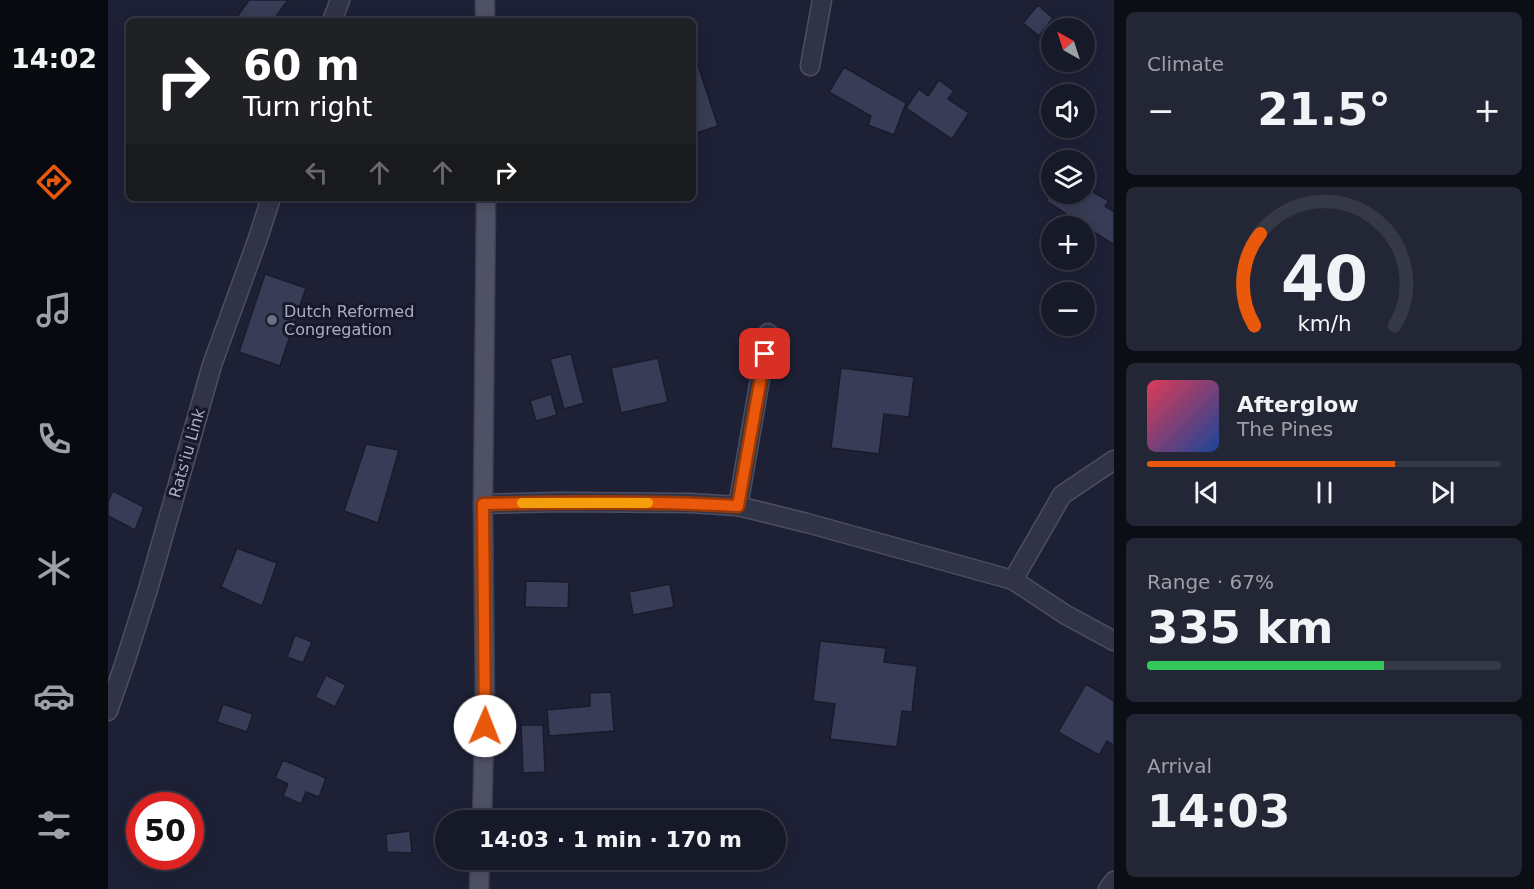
<!DOCTYPE html>
<html lang="en">
<head>
<meta charset="utf-8">
<style>
  :root { --surface:#161928; --page:#232634; --text:#f1f3f6; --muted:#9ea0a8; --line:#353845; --accent:#ea580c }
  body { margin:0; font-family:"DejaVu Sans",sans-serif; background:var(--page); color:var(--text); height:100vh; display:flex; flex-direction:column; font-size:22px; white-space:nowrap }
  * { box-sizing:border-box; margin:0 }
  p { font-size:20px; color:var(--muted) }
  .icon { flex:none; width:33px; height:33px; fill:none; stroke:currentColor; stroke-width:2; stroke-linecap:round; stroke-linejoin:round }
  .map { position:relative; flex:1; overflow:hidden }
  .side { display:flex; flex-direction:column; gap:12px; padding:12px; background:#0c0e16; width:420px }
  .side>* { flex:none }
  .top-card { position:absolute; left:18px; top:18px; width:570px; height:183px; border-radius:9px; box-shadow:0 3px 15px #0003,0 0 0 2px var(--line); background:#202124; color:#fff; overflow:hidden }
  .needle { width:39px; rotate:321deg }
  .controls { position:absolute; left:933px; top:18px; display:grid; gap:12px }
  .controls a { display:grid; place-items:center; width:54px; height:54px; border-radius:50%; background:var(--surface); box-shadow:0 3px 15px #0003,0 0 0 2px var(--line); font-size:30px }
  .speed { position:absolute; left:18px; top:792px; display:flex; gap:12px; font-size:30px; font-weight:700; text-align:center }
  .speed>* { display:grid; place-content:center; width:78px; height:78px; border-radius:50%; background:var(--surface); box-shadow:0 3px 15px #0003,0 0 0 2px var(--line); line-height:1 }
  .speed .limit { border:9px solid #d22; background:#fff; color:#111 }
  .pin { position:absolute; display:grid; place-items:center; width:51px; height:51px; color:#fff; margin:-26px; border-radius:12px; box-shadow:0 3px 9px #0006 }
  .me { position:absolute; width:66px; margin:-33px; rotate:1deg; stroke-linejoin:round; filter:drop-shadow(0 0 4px #0008) }
  .turn { display:flex; align-items:center; gap:21px; height:126px; padding:0 18px; font-size:27px }
  .turn .icon { width:78px; height:78px; stroke-width:2.5 }
  .turn b { display:block; font-size:42px; line-height:51px }
  .lanes { display:flex; align-items:center; height:57px; padding:0 18px; background:#0003; justify-content:center; gap:30px; direction:ltr }
  .lanes .off { opacity:.35 }
  .big { font-size:45px; font-weight:700; line-height:1.1 }
  .side .card { flex:1; display:flex; flex-direction:column; justify-content:center; gap:9px; min-width:0; padding:0 21px; border-radius:9px; background:var(--page) }
  .side .dial { align-items:center; gap:0 }
  .dial svg { height:156px; overflow:visible; fill:none; stroke:var(--line); stroke-width:7; stroke-linecap:round; text-anchor:middle }
  .dial text { fill:var(--text); stroke:none }
  .song { display:flex; align-items:center; gap:18px }
  .cover { width:72px; height:72px; border-radius:9px; background:linear-gradient(135deg,hsl(350 70% 55%),hsl(220 70% 35%)) }
  .played { height:6px; border-radius:3px; background:linear-gradient(90deg,var(--accent) 70%,var(--line) 70%) }
  .keys { display:flex; justify-content:space-around; direction:ltr }
  .heat { display:flex; justify-content:space-between; align-items:center; font-size:33px; direction:ltr }
  .charge { height:9px; border-radius:4px; background:linear-gradient(90deg,#34c759 67%,var(--line) 0) }
  .trip { position:absolute; left:327px; top:810px; width:351px; height:60px; border-radius:30px; background:var(--surface); box-shadow:0 3px 15px #0003,0 0 0 2px var(--line); font-weight:700; line-height:60px; text-align:center }
  main { display:flex; flex:1; min-height:0 }
  .tab-bar { display:flex; flex-direction:column; width:108px; justify-content:space-around; align-items:center; background:#090a10; color:var(--muted) }
  .tab-bar .icon { width:42px; height:42px }
  .tab-bar .selected { color:var(--accent) }
  .tab-bar b { font-size:27px; color:var(--text) }
  .map>svg:first-child { display:block }
</style>
</head>
<body>
<main>
<nav class="tab-bar">
<b>14:02</b>
<svg class="icon selected" aria-label="directions" viewBox="0 0 24 24"><path d="M12 3l9 9-9 9-9-9zM9 14v-3h6M13 9l2 2-2 2"/></svg>
<svg class="icon" aria-label="music" viewBox="0 0 24 24"><path d="M9 18V5l10-2v13"/><circle cx="6" cy="18" r="3"/><circle cx="16" cy="16" r="3"/></svg>
<svg class="icon" aria-label="phone" viewBox="0 0 24 24"><path d="M5 4h4l2 5-3 2q2 4 5 5l2-3 5 2v4C11 20 4 13 5 4z"/></svg>
<svg class="icon" aria-label="climate" viewBox="0 0 24 24"><path d="M12 3v18M4 7l16 10M4 17L20 7"/></svg>
<svg class="icon" aria-label="car" viewBox="0 0 24 24"><path d="M5 17H2v-5l4-1 3-4h7l3 4 3 1v5h-3M9 17h6M6 11h13"/><circle cx="7" cy="17" r="2"/><circle cx="17" cy="17" r="2"/></svg>
<svg class="icon" aria-label="filters" viewBox="0 0 24 24"><path d="M4 7h16M4 17h16"/><circle cx="9" cy="7" r="2"/><circle cx="15" cy="17" r="2"/></svg>
</nav>
<div class="map">
<svg width="1006" height="889" viewBox="0 0 1006 889">
  <rect width="100%" height="100%" fill="#1e2136"/>
  <g fill="#393c56" stroke="#191b2c" stroke-width="1.5">
    <path d="M141,0H180L165,21H126Z"/>
    <path d="M930,5L945,18L931,36L915,23Z"/>
    <path d="M585,62H589L610,126L585,134Z"/>
    <path d="M736,67L798,103L786,135L760,125L763,116L721,92Z"/>
    <path d="M831,80L846,91L840,99L861,113L844,139L798,108L811,89L820,96Z"/>
    <path d="M976,178L989,186L985,192L1001,201L997,206L1006,212V245L938,201L944,192V194H976Z"/>
    <path d="M157,274L198,288L172,366L131,352Z"/>
    <path d="M463,354L476,403L456,409L442,359Z"/>
    <path d="M550,358L560,402L513,413L503,368Z"/>
    <path d="M733,368L806,377L801,417L776,414L771,454L723,448Z"/>
    <path d="M443,394L449,415L428,421L422,401Z"/>
    <path d="M258,444L291,450L270,523L236,511Z"/>
    <path d="M5,491L36,507L27,530L0,516V502Z"/>
    <path d="M129,548L169,563L154,606L113,587Z"/>
    <path d="M418,581L461,582L460,608L417,607Z"/>
    <path d="M562,584L566,607L525,615L521,592Z"/>
    <path d="M187,635L204,642L195,663L179,657Z"/>
    <path d="M712,641L778,648L776,662L809,666L804,712L794,711L789,747L722,739L727,704L705,701Z"/>
    <path d="M218,675L238,685L227,707L207,697Z"/>
    <path d="M978,684L1006,701V745L999,741L991,755L950,732Z"/>
    <path d="M503,692L506,731L441,736L439,710L482,706V693Z"/>
    <path d="M115,704L145,714L139,732L109,722Z"/>
    <path d="M413,725H435L437,772L415,773Z"/>
    <path d="M175,760L218,778L211,797L198,792L193,804L175,796L180,784L167,778Z"/>
    <path d="M302,831L304,853L279,852L278,834Z"/>
  </g>
  <g fill="none" stroke-linecap="round" stroke-linejoin="round">
    <g stroke="#4c4e62" stroke-width="21">
      <g id="minor">
        <path d="M224,21L232,0"/>
        <path d="M702,66L714,0"/>
        <path d="M375,504L454,502L582,503L630,506L699,523L905,580L958,615L1006,641"/>
        <path d="M630,506L660,333"/>
        <path d="M905,580L954,495L1006,460"/>
        <path d="M0,711L17,662L41,586L104,365L149,241L163,198"/>
        <path d="M1000,889L1006,881"/>
      </g>
    </g>
    <g stroke="#3b3d50" stroke-width="21">
      <g id="major">
        <path d="M377,21V0"/>
        <path d="M374,820L377,702L375,504L378,198"/>
        <path d="M371,889L372,860"/>
      </g>
    </g>
    <use href="#minor" stroke="#313446" stroke-width="18"/>
    <use href="#major" stroke="#4f5267" stroke-width="18"/>
  </g>
  <g fill="none" stroke-linecap="round" stroke-linejoin="round">
    <g stroke="#983908" stroke-width="15">
      <path id="route" d="M377,726L375,504C460,502 545,501 630,506L657,354"/>
    </g>
    <use href="#route" stroke="#ea580c" stroke-width="10"/>
    <path stroke="#f59e0b" stroke-width="10" d="M414,503H540"/>
  </g>
  <circle fill="#6b7280" stroke="#17192a" stroke-width="2" cx="164" cy="320" r="6"/>
  <g text-anchor="middle" dominant-baseline="central" stroke-width="6" stroke-linejoin="round" paint-order="stroke">
    <g font-size="16" fill="#abadc4" stroke="#17192a" text-anchor="start">
      <text x="176" y="311">Dutch Reformed<tspan x="176" dy="18">Congregation</tspan></text>
    </g>
    <g font-size="16" fill="#abadc4" stroke="#17192a">
      <text transform="translate(79 453) rotate(-74)">Rats'iu Link</text>
    </g>
  </g>
</svg>
<div class="controls">
<a><svg class="needle" viewBox="-14 -14 28 28"><path d="M0-13l5 13h-10z" fill="#e53935"/><path d="M0 13l5-13h-10z" fill="#9ea0a8"/></svg></a>
<a><svg class="icon" aria-label="sound" viewBox="0 0 24 24"><path d="M4 9h4l5-4v14l-5-4H4zM17 9q2 3 0 6"/></svg></a>
<a><svg class="icon" aria-label="layers" viewBox="0 0 24 24"><path d="M12 4l9 5-9 5-9-5zM3 14l9 5 9-5"/></svg></a>
<a>+</a>
<a>−</a>
</div>
<div class="speed"><div class="limit">50</div></div>
<div class="pin" style="left:657px;top:354px;background:#d93025"><svg class="icon" aria-label="arrive" viewBox="0 0 24 24"><path d="M6 21V4h12l-3 4 3 4H6"/></svg></div>
<svg class="me" style="left:377px;top:726px" viewBox="-20 -20 40 40"><circle r="19" fill="#fff"/><path d="M0-13L10 11 0 6-10 11z" fill="#ea580c"/></svg>
<div class="trip">14:03 · 1 min · 170 m</div>
<div class="top-card">
<div class="turn"><svg class="icon" aria-label="right" viewBox="0 0 24 24"><path d="M7 20v-9h11M14 6l5 5-5 5"/></svg><div><b>60 m</b>Turn right</div></div>
<div class="lanes"><svg class="icon off" aria-label="left" viewBox="0 0 24 24"><path d="M17 20v-9H6M10 6l-5 5 5 5"/></svg><svg class="icon off" aria-label="ahead" viewBox="0 0 24 24"><path d="M12 20V5M6 11l6-6 6 6"/></svg><svg class="icon off" aria-label="ahead" viewBox="0 0 24 24"><path d="M12 20V5M6 11l6-6 6 6"/></svg><svg class="icon" aria-label="right" viewBox="0 0 24 24"><path d="M7 20v-9h11M14 6l5 5-5 5"/></svg></div>
</div>
</div>
<section class="side">
<div class="card"><p>Climate</p>
<div class="heat"><a>−</a><b class="big">21.5°</b><a>+</a></div>
</div>
<div class="card dial"><svg viewBox="0 0 100 80">
<path d="M14 69A42 42 0 1 1 86 69"/>
<path d="M14 69A42 42 0 0 1 17 22" stroke="#ea580c"/>
<text x="50" y="56" font-size="32" font-weight="700">40</text>
<text x="50" y="72" font-size="11">km/h</text>
</svg></div>
<div class="card">
<div class="song"><i class="cover"></i><div><b>Afterglow</b><p>The Pines</p></div></div>
<div class="played"></div>
<div class="keys"><svg class="icon" aria-label="previous" viewBox="0 0 24 24"><path d="M18 5L8 12l10 7zM5 5v14"/></svg><svg class="icon" aria-label="pause" viewBox="0 0 24 24"><path d="M8 5v14M16 5v14"/></svg><svg class="icon" aria-label="next" viewBox="0 0 24 24"><path d="M6 5l10 7-10 7zM19 5v14"/></svg></div>
</div>
<div class="card"><p>Range · 67%</p><b class="big">335 km</b><div class="charge"></div></div>
<div class="card"><p>Arrival</p><b class="big">14:03</b></div>
</section>
</main>
</body>
</html>
